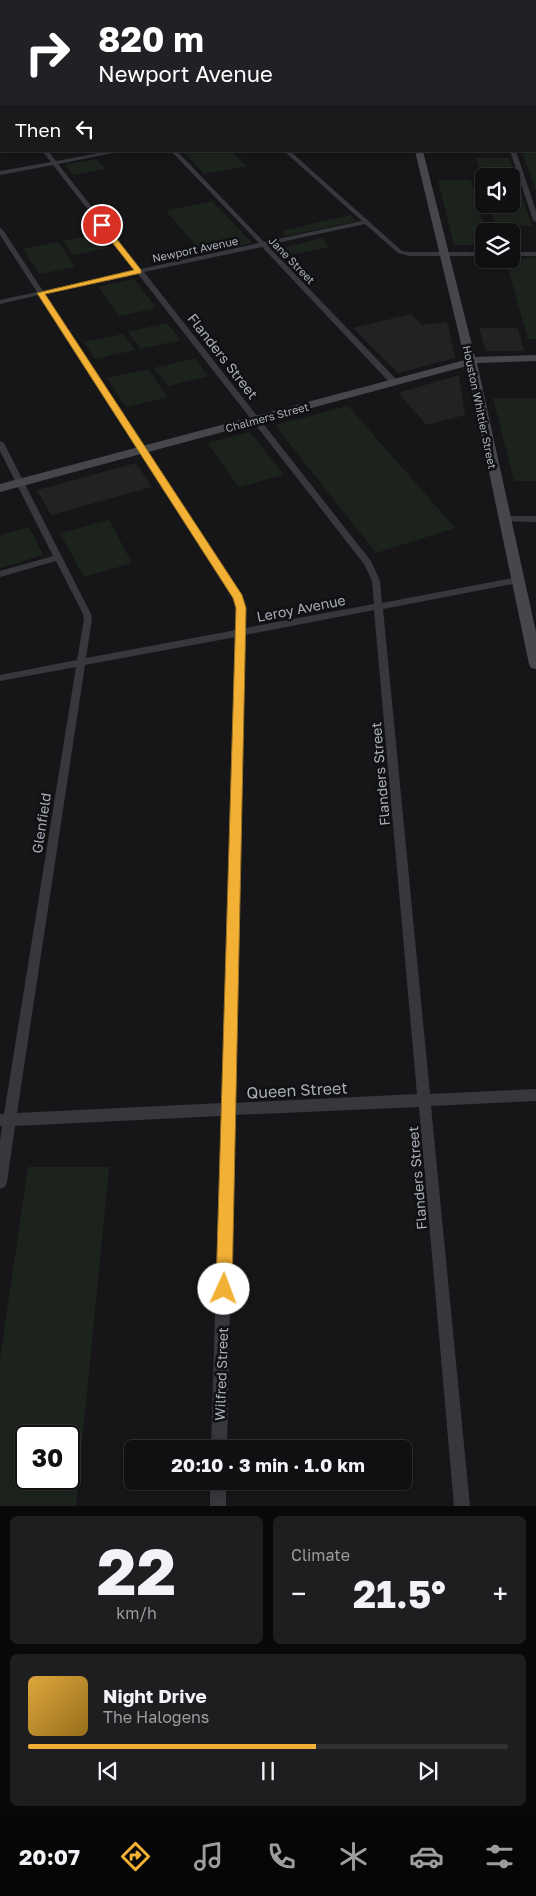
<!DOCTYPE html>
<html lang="en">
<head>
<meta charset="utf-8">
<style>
  :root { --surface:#101012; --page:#1e1e20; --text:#f1f3f6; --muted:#9c9d9f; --line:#303032; --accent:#f2b134 }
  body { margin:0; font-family:"Golos Text",sans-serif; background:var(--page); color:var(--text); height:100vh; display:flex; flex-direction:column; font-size:19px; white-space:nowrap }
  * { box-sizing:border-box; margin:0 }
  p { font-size:16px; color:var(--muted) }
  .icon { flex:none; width:28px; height:28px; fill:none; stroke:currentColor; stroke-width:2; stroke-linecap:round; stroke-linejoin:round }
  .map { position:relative; height:1506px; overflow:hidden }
  .panel { display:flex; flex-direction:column; gap:10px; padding:10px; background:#09090a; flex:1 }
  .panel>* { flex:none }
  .top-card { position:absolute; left:0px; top:0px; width:536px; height:152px; box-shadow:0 2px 8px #0003,0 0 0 1px var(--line); background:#202124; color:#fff; overflow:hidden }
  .tools { position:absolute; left:475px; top:168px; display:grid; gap:10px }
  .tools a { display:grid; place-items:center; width:45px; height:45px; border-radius:8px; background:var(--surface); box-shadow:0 2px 8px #0003,0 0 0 1px var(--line); font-size:25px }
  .speed { position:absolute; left:15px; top:1425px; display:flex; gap:10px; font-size:25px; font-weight:700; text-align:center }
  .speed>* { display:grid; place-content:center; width:65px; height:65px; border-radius:50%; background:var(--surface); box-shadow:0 2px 8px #0003,0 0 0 1px var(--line); line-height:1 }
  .speed .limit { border:2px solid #111; border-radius:8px; background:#fff; color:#111 }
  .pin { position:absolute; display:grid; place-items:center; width:42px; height:42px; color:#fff; margin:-21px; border:2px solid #fff; border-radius:50%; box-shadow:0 1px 5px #0007 }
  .me { position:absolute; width:55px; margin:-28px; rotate:2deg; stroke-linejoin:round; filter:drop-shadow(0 0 4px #0008) }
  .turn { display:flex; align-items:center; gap:18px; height:105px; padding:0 15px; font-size:22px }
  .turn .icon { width:65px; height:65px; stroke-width:2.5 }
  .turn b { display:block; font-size:35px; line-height:42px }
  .then { display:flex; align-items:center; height:48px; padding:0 15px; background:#0003; gap:10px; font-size:19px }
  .big { font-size:38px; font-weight:700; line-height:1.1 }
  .panel .widget { flex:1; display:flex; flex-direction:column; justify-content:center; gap:8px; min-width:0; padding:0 18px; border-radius:8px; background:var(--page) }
  .panel .dial { align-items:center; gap:0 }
  .dial b { font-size:65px; line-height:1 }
  .song { display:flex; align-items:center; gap:15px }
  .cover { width:60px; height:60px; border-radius:8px; background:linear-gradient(135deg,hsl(40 70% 55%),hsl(40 70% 35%)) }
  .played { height:5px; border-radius:2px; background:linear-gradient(90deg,var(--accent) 60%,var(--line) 60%) }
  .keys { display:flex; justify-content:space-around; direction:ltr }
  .heat { display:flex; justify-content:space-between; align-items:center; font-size:28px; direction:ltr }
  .panel .tiles { flex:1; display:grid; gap:10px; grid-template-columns:1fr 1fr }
  .widget:last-child { grid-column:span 2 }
  .trip { position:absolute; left:124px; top:1440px; width:288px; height:50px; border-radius:8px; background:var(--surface); box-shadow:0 2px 8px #0003,0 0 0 1px var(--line); font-weight:700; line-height:50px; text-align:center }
  .dock { display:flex; height:80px; justify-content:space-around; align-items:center; background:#060607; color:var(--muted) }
  .dock .icon { width:35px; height:35px }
  .dock .active { color:var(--accent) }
  .dock b { font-size:22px; color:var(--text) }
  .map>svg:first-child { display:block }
</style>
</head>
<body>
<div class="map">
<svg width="536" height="1506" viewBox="0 0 536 1506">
  <rect width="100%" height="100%" fill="#161618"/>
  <g fill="#222225">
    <path d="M411,314L422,325L447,322L455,358L398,373L353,328Z"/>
    <path d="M479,328H518L524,351H486Z"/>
    <path d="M459,375L465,415L427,425L398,393Z"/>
    <path d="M136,463L152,487L51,515L37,490Z"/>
  </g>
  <g fill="#1c231d" fill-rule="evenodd">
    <path d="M535,149H536V191L522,151H535Z"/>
    <path d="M183,151H231L247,166L204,174Z"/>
    <path d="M476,158H509L532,226H496L489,204H511V176H484V185Z"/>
    <path d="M97,159L105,169L73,175L65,165Z"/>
    <path d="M438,180H471L486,231H484V245H454Z"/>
    <path d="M212,201L252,243L203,254L166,211Z"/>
    <path d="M350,215L357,221L287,236L282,231Z"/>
    <path d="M99,234L109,248L73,255L63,241Z"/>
    <path d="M321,238L330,247L290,255L282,248Z"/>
    <path d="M58,242L75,267L39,274L23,249Z"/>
    <path d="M536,258V339H528L505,259Z"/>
    <path d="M134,279L156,308L119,316L98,287Z"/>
    <path d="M167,323L180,340L141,349L128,332Z"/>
    <path d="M123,334L135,350L95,359L84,342Z"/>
    <path d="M195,358L208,376L168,386L154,368Z"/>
    <path d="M148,369L168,397L126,407L107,378Z"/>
    <path d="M493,398H536V481H514Z"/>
    <path d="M348,406L455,528L376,553L275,425Z"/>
    <path d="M250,432L284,475L239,487L207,443Z"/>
    <path d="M109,520L132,563L84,577L60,533Z"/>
    <path d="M29,527L43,555L0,568V535Z"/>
    <path d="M28,1167H109L76,1506H0V1359ZM26,1436H69V1479H26Z"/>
  </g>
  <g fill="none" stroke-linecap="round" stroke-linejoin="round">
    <g fill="#37383d" fill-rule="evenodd">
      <path d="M0,0H6L0,2Z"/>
      <path d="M27,0H32L33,1H28Z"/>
      <path d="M116,0H121L122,1H117Z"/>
      <path d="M194,0H199L200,1H195Z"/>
      <path d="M265,0H270L271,1H266Z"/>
      <path d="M452,0H456L457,1H453Z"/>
      <path d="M523,0H527L528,1H524Z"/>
      <rect x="535" y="19" width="1" height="4"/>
      <rect x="535" y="36" width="1" height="2"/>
      <rect x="535" y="67" width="1" height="2"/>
      <rect x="0" y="92" width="1" height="3"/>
      <rect x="535" y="144" width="1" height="4"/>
      <path d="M42,151H48L56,161L110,151H123L58,164L141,269L259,243L171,151H177L264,242L362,221L284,151H290L402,251L409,252H484V256H409L398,253L365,224L267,245L398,381V385H392L262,247L144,272L371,561L380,581L382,603L518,577L522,580L518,583L383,609L430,1094L536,1089V1101L431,1106L470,1506H454L419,1107L234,1115L227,1449H211L221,1116L15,1126L7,1182L5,1187L0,1189V1141L2,1126H0V1114H4L76,667L0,681V675L77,660L84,619L83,614L56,561L0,577V571L53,556L0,451V441L4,443L91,614L92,619L86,658L236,630L237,608L234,598L39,295L0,304V300L37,292L0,235V228L3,230L43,291L135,270L53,165L0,175V171L51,162ZM138,274L364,564L372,581L374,604L245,628V608L242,598L45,294ZM374,610L417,1094L234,1103L245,635ZM236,637L222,1103L17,1113L85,665Z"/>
      <path d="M510,151H516L536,211V222L533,220Z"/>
      <rect x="511" y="252" width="25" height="4"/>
      <path d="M505,516H536V522L502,521V517Z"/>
      <rect x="210" y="1481" width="16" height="25"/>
    </g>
    <g fill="#45474d" fill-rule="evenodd">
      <rect x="379" y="0" width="6" height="1"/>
      <rect x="0" y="72" width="1" height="4"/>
      <path d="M415,151H423L475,357L536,355V361L477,363L536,632V669L531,668L529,664L467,366L0,492V484L465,360Z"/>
    </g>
  </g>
  <path fill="#f2b134" stroke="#9d7322" d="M100,224H105L141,270V273L45,294L242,595L246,608L232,1289L229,1295L224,1297L218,1295L216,1289L236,608L233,598L37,293L134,270L100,227Z"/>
  <g text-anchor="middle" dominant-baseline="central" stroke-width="5" stroke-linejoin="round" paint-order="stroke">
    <g font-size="11" fill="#a8adb8" stroke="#111113">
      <text transform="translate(195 249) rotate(-12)">Newport Avenue</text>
      <text transform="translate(292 260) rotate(46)">Jane Street</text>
      <text transform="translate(480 407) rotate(78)">Houston Whittier Street</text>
      <text transform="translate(267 417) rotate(-15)">Chalmers Street</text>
    </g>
    <g font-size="14" fill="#a8adb8" stroke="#111113">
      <text transform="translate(223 356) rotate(52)">Flanders Street</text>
      <text transform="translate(301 608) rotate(-11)">Leroy Avenue</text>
      <text transform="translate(380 774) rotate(-95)">Flanders Street</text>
      <text transform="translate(41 823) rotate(-81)">Glenfield</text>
      <text transform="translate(417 1178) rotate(-95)">Flanders Street</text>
      <text transform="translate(221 1374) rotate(-88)">Wilfred Street</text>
    </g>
    <g font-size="16" fill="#a8adb8" stroke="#111113">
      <text transform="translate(297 1090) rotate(-3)">Queen Street</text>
    </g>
  </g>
</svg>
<div class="tools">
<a><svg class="icon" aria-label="sound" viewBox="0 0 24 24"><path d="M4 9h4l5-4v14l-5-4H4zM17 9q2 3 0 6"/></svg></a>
<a><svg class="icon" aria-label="layers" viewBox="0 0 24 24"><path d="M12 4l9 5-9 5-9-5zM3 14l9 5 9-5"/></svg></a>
</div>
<div class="speed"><div class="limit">30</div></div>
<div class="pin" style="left:102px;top:225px;background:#d93025"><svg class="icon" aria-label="arrive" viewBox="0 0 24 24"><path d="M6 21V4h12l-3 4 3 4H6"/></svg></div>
<svg class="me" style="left:224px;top:1289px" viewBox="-20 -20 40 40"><circle r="19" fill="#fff"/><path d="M0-13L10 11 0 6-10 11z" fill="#f2b134"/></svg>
<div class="trip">20:10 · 3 min · 1.0 km</div>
<div class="top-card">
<div class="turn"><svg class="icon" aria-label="right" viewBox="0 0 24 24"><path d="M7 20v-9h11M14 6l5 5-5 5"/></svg><div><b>820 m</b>Newport Avenue</div></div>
<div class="then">Then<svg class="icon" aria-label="left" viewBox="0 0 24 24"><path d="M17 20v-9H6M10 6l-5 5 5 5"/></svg></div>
</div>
</div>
<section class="panel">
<div class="tiles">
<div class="widget dial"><b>22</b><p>km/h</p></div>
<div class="widget"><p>Climate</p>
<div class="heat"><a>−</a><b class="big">21.5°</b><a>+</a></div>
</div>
<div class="widget">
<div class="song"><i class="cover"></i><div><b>Night Drive</b><p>The Halogens</p></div></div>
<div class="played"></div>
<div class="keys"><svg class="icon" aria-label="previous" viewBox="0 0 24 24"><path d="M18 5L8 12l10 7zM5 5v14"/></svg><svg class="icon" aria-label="pause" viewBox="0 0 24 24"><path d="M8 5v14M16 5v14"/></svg><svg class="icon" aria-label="next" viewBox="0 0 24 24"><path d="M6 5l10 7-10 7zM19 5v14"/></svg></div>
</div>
</div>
</section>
<nav class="dock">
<b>20:07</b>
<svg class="icon active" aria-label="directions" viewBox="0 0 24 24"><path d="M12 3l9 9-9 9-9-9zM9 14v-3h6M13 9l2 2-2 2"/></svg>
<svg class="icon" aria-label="music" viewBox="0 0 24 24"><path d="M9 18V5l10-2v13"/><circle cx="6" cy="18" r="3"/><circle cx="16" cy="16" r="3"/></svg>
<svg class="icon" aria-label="phone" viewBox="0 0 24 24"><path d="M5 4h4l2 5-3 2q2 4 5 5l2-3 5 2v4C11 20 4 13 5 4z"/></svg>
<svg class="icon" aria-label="climate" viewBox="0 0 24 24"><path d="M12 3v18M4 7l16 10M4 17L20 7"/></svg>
<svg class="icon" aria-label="car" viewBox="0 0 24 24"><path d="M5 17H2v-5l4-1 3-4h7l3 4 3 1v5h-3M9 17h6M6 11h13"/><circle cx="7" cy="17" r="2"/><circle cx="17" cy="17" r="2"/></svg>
<svg class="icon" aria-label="filters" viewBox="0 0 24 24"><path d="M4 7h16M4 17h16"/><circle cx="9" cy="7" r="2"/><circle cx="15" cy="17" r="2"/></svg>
</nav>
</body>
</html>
